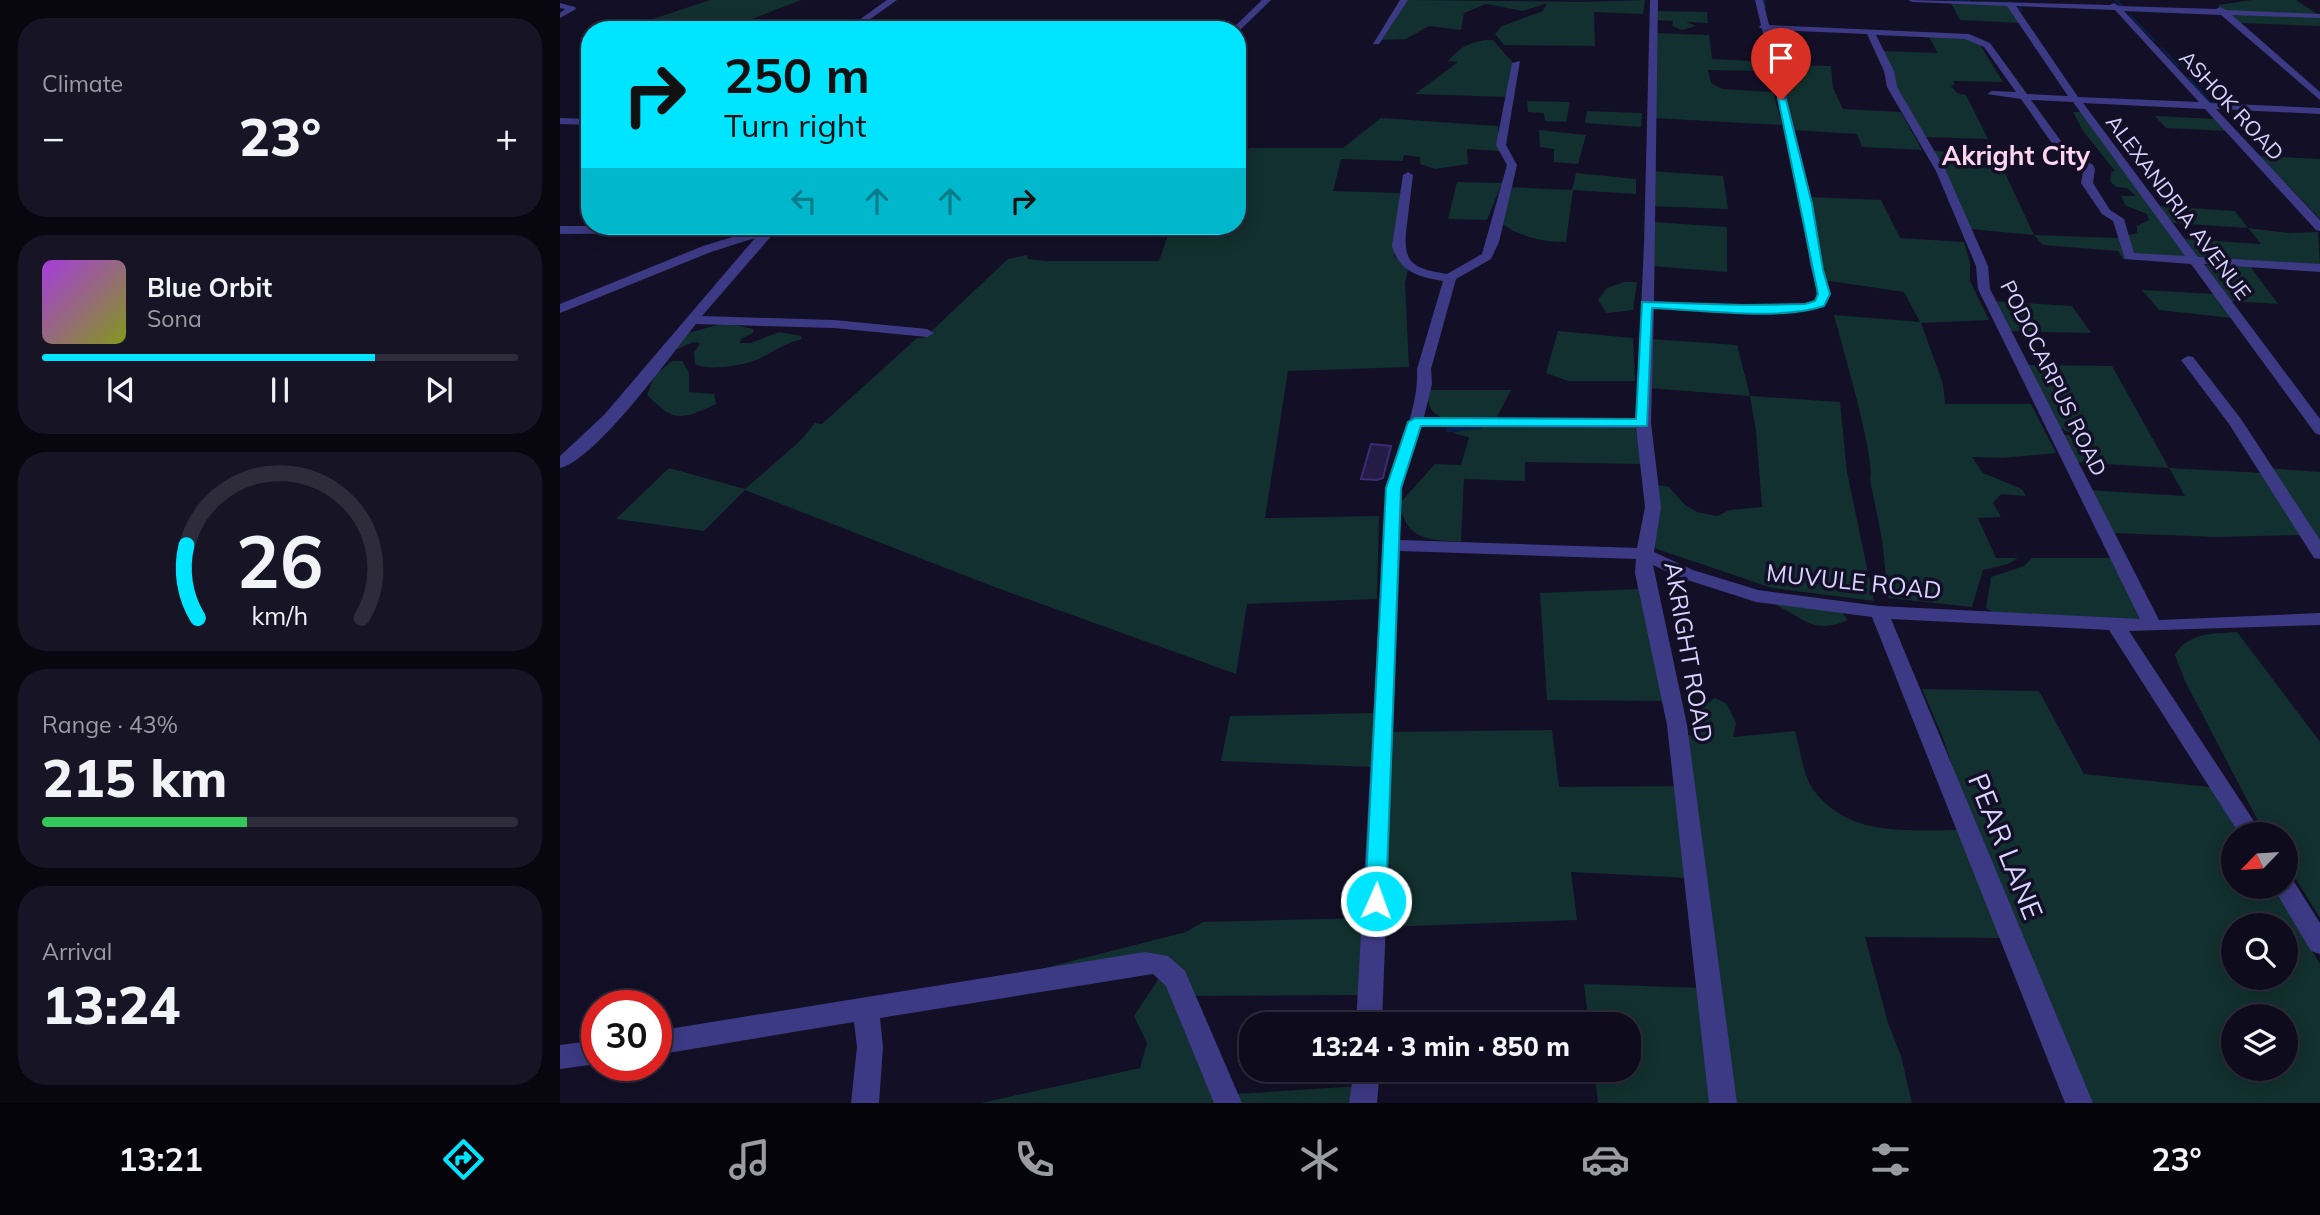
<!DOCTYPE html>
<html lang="en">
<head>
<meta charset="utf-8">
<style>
  :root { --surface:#0e0b1c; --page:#171425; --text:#f1f3f6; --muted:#9b9ba3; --line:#2e2b3b; --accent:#00e5ff }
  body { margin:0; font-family:Mulish,sans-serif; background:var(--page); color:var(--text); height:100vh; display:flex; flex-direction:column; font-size:26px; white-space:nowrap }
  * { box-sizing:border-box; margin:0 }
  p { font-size:23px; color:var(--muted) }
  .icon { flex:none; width:38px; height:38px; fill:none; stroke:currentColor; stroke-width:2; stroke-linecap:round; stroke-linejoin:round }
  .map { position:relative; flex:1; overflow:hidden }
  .sheet { display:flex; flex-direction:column; gap:18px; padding:18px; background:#08060f; width:560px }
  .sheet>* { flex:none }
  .top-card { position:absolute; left:21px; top:21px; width:665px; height:214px; border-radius:28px; box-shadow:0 4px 18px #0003,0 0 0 2px var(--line); background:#00e5ff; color:#111; overflow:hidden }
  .needle { width:46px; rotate:245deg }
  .buttons { position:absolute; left:1661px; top:822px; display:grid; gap:14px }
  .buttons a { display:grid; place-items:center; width:77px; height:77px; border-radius:50%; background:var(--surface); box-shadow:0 4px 18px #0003,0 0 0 2px var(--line); font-size:35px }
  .speed { position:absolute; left:21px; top:990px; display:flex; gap:14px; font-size:35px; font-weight:700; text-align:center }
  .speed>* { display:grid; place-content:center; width:91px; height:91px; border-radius:50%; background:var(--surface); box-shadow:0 4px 18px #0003,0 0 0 2px var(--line); line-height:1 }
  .speed .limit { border:10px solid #d22; background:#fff; color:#111 }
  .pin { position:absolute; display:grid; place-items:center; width:60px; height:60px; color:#fff; margin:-72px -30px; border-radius:50% 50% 50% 0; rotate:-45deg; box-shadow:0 0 7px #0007 }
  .pin .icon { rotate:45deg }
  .me { position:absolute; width:77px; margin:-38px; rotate:2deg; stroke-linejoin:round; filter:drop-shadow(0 0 5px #0008) }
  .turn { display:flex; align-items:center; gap:24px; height:147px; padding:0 28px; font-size:32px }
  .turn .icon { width:91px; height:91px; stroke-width:2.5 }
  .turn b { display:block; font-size:49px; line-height:60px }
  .lanes { display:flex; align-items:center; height:66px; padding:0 28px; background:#0003; justify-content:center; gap:35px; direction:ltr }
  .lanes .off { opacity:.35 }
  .big { font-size:52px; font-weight:800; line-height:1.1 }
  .sheet .widget { flex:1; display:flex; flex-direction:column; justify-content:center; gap:10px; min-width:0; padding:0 24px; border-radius:28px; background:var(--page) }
  .sheet .dial { align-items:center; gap:0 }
  .dial svg { height:182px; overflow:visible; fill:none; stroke:var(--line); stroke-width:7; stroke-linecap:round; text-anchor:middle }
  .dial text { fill:var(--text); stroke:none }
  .song { display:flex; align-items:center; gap:21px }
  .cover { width:84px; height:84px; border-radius:10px; background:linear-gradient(135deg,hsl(280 70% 55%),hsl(70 70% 35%)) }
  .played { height:7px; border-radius:4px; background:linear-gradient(90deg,var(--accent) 70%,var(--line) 70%) }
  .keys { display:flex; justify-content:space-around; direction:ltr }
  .heat { display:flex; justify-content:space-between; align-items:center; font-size:38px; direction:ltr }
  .charge { height:10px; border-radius:5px; background:linear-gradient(90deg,#34c759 43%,var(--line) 0) }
  .trip { position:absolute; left:679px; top:1012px; width:402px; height:70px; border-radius:28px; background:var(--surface); box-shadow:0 4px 18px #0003,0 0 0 2px var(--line); font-weight:800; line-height:70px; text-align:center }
  .dock { display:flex; height:112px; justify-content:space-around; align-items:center; background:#06040b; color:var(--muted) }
  .dock .icon { width:49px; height:49px }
  .dock .current { color:var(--accent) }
  .dock b { font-size:32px; color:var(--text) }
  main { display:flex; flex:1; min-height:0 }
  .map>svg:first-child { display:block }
</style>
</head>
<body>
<main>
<section class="sheet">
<div class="widget"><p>Climate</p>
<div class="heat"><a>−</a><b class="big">23°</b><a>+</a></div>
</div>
<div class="widget">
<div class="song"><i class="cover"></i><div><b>Blue Orbit</b><p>Sona</p></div></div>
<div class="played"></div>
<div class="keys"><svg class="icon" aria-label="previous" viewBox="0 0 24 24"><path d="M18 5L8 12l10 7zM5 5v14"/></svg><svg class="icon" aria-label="pause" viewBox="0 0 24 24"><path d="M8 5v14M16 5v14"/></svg><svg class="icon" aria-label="next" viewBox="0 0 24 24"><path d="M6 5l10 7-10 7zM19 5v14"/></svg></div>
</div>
<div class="widget dial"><svg viewBox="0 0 100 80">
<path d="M14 69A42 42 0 1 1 86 69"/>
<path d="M14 69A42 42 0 0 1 9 37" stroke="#00e5ff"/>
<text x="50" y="56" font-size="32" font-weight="700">26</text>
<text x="50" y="72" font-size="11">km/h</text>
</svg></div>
<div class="widget"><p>Range · 43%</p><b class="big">215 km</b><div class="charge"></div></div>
<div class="widget"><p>Arrival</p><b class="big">13:24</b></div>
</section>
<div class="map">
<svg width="1760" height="1103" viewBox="0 0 1760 1103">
  <rect width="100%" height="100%" fill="#130f26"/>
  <g fill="#12302f" fill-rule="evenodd">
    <path d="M150,0H241L164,30H60Z"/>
    <path d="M847,0L1023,2L1085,0L1083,14L1034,12L1035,46L944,45L935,34L942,26L983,11L987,3L963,11L926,4L904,13L901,30L869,26L846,39L821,40Z"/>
    <path d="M1692,0H1736L1759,15L1663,11L1658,5Z"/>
    <path d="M1391,3L1447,5L1461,23L1400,20Z"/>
    <path d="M1094,11L1147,12L1148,23L1126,22L1136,26L1122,30L1112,26L1113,21L1094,20Z"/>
    <path d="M1670,14L1760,17V26L1679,23Z"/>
    <path d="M1093,33L1149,35L1152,59L1209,62V71L1148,70L1151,83L1162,89L1213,92L1222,125L1093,118Z"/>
    <path d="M1368,35L1417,40L1443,82L1393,81L1395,85L1391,86L1397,93L1406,95L1428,139L1363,137L1334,91L1321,51L1378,53Z"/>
    <path d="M933,40L953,63L947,97L855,94L898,62L888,61C899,47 915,39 933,40Z"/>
    <path d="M1217,65L1271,66L1273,88L1283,109L1341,112L1362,150L1302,147L1297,134L1233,130Z"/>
    <path d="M967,101L1010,102L1006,122L985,121L984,113L968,112Z"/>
    <path d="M1027,111L1082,113L1081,127L1025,123Z"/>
    <path d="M1513,112H1522L1630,262L1563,259L1558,251L1483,245L1474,235L1410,229L1372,151L1436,154L1474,235L1557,238L1577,233V226L1589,220L1587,214L1566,206L1561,196H1576L1567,188L1556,187L1550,181L1551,172L1555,171L1523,131Z"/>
    <path d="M1595,116L1656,119L1667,131L1606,128Z"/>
    <path d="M821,118L938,126L939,151L907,149L908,164L875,169L860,164V157L844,155L843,161L781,159L773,191L840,193L834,256L848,270L845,283L849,367L728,371L705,518L819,516L817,599L687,604L676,674L437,588L185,490L144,531L56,519L109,468L185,489L241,440L255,423L262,424L357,338H364L448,259L467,255L468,259L486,261H599L611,226H677V153L690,148H783Z"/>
    <path d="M979,130L1026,135L1018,164L994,162V149L980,147Z"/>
    <path d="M1700,156L1760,159V219Z"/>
    <path d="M1089,171L1163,176L1168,209L1091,206Z"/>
    <path d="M1016,173L1076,179V194L1013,190L1006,242C981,242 956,236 937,220L948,187L1012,190Z"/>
    <path d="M897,182L942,183L927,220L888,219Z"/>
    <path d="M1249,197L1321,200L1340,238L1404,242L1410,262V281L1429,320L1361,323L1383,384L1385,404H1471L1496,453L1443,458L1412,457L1423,473L1462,489L1466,496L1441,494L1433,503L1441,517L1418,518L1436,558H1458L1448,564L1423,570L1412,607L1328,598L1322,539L1310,480C1316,458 1281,343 1274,315L1360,322L1344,292L1263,280Z"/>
    <path d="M1599,206L1675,211L1688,228L1729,233L1758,232L1760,266L1638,258L1625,239L1701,244L1688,228L1613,223Z"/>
    <path d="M1093,222L1167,227V272L1090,266Z"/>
    <path d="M1649,264L1689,265L1718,304L1671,301L1646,266Z"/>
    <path d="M1064,282H1077L1073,310L1047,313L1038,300L1047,288Z"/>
    <path d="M1582,290L1655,294L1672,318L1599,310Z"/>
    <path d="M1430,301L1512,306L1531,333L1444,331Z"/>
    <path d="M164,323L194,329L193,333L181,339L180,343H191L219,332L241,336L242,339C223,343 209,356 190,362C177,366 147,371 135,364L134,353L140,343L134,342L110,352L121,335Z"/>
    <path d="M998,331L1073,338L1075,381H1008L986,373Z"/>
    <path d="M1090,339L1177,345L1190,396L1280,402L1287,472L1314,601L1212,588L1097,549L1093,545L1097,485L1109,487L1125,505L1137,512L1157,516L1170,510L1202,507L1196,431L1190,396L1089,388Z"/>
    <path d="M112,361H122L129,373V392L154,394L156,404C121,420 115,423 87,395L95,375Z"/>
    <path d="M1463,365L1552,366L1609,468L1703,473L1743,535L1657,537L1552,533L1527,490L1625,496L1609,468L1513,462L1501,435H1513L1497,426Z"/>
    <path d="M868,390H951L937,417C909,418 864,431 868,390Z"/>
    <path d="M917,425L1075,427L1082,464L965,462V481L904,479L901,542C867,539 849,542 839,504L875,464L901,465L909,437L892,433Z"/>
    <path d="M1707,468L1760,472V548Z"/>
    <path d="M1472,558H1552L1585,625L1433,612L1426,608L1431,577L1464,566Z"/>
    <path d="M1080,589L1106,701L987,700L980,593Z"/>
    <path d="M1214,604L1281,611L1288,620C1253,635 1245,618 1214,604Z"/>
    <path d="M1677,632L1760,742V918L1726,863V835H1707L1697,819L1625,681L1615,655C1628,632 1653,634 1677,632Z"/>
    <path d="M1362,689L1479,691L1524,774L1659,788L1684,835H1673V887H1715L1760,964V1103H1529L1404,801L1383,738ZM1673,926H1726V978H1673ZM1673,1017H1726V1069H1673Z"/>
    <path d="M1155,698L1167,704L1176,723L1173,737L1235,731C1240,748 1243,774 1252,788C1287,837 1344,830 1397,830L1440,938L1305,937L1328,1023L1341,1056L1352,1103H1174L1125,735L1141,736L1137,711Z"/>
    <path d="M814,713L813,767L661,761L670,716Z"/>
    <path d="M992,730L999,787L1118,786L1128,878L1011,872L1017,920L824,927L832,732Z"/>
    <path d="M806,918L803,995L625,996L677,1094L799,1086L788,1103H421L580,1068L587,1043L574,1016L603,972L595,955L481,969L626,932L643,922Z"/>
    <path d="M1024,984L1142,988L1152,1103H1038L1034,1069H1069V1024H1029Z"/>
  </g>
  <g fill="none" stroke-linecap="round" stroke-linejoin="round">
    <g stroke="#0a1f44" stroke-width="2.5">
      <path d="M1204,0L1205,8"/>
      <path d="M1388,0L1409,1"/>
      <path d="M1556,0L1563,7"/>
      <path d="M1421,2L1453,3"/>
      <path d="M1461,10L1457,6L1462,5"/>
      <path d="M1570,15L1594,40"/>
      <path d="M1602,48L1618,66"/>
      <path d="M1629,78L1651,103H1662"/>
      <path d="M1668,104L1682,105"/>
    </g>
    <path stroke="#0a1f44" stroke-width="4.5" d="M888,430L920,427"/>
  </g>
  <path fill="#241b47" stroke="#3b2d73" stroke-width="2" d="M811,444L831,446L823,478L817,480L801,479Z"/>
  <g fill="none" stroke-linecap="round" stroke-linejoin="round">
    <g fill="#3d3a85" fill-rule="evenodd">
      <path d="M327,0H337L295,30H285Z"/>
      <path d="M702,0H711L678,32L671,30Z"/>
      <path d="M840,0H848L819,44H813Z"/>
      <path d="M1090,0H1098L1094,301L1204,306L1246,303L1255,300C1260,289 1252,276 1250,264C1238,185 1219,107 1202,29L1199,27L1201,25L1195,0H1203L1209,25L1409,34L1430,43L1467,94L1508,96L1447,6L1352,2L1348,0L1550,5L1554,3L1559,6L1656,9L1660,7L1666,10L1760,14V18L1672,15L1760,92V100L1661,15L1564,11L1650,103L1760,108V114L1656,109L1760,220V231L1756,230L1645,109L1523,103L1638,257L1760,264V272L1644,264L1760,419V435L1755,433L1631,264L1565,259L1553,221L1542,214L1521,183L1524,167L1498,152L1461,99L1427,94L1432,91L1456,92L1424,47L1405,39L1316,35L1334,71L1337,87L1386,171L1428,266L1430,289L1599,620L1760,613V625L1569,631L1703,835H1680L1549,630L1331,619L1533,1103H1505L1312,617L1196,602L1121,578L1093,565L1127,725L1177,1103H1149L1107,725L1075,573L1076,559L840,551L822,1024H796L826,488C838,451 859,408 857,369L883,281C859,277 839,272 832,246L843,175L848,172L853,175C851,191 849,208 847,224C842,262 850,268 887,274L922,254L947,165L936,145L952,63L960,61L946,145L957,165L939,242L931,259L896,279L871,369L872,384L864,417L1076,418L1084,245ZM1456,6L1555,10L1639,102L1518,97ZM1210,30L1307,34L1324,71L1327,87L1376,171L1416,266L1418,289L1580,619L1319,606L1198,590L1133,570L1094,552L1101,507L1091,423L1094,309L1204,314L1247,311L1265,306L1271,294L1263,269L1253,204ZM1471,100L1513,102L1625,256L1574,253L1564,219L1550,210L1533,183L1535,169L1533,165L1506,148ZM861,427L1076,428L1085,507L1077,548L840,540L842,488Z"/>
      <path d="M0,3L15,7L16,9L0,18V13L5,9L0,8Z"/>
      <path d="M0,118L30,119V125L0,124Z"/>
      <path d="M0,226H155L202,231L208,226H220L142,316L274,320L367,329L374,333L367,337L274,328L136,324C110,356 37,459 0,468V456L44,415L195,238L151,252L0,313V304L143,246L179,235L152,233L0,234Z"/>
      <path d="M1628,356L1633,357L1681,419L1760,540V559L1754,558L1669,424L1621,360Z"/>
      <path d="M1726,878L1733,880L1760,923V954L1751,951L1713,887H1726Z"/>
      <path d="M585,952L608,956L625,971L682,1103H654L606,986L593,974L320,1018L323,1047L319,1103H291L297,1047L294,1022L96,1055V1031Z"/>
      <path d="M37,1040V1064L0,1069V1045Z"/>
      <path d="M794,1069H820L817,1103H789Z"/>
    </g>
  </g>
  <path fill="#00e5ff" stroke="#0095a6" stroke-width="2" d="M1218,98L1226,100L1252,204L1263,270L1270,294L1264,306C1219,321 1141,310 1092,308L1087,426H861L841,488L826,901L823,907L816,910L808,907L805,901L826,488L848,422L855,418L1076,419L1082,302L1184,305L1245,304L1255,301L1258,294Z"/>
  <g text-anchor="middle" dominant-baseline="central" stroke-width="7" stroke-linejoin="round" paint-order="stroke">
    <g font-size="21" fill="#d9d4ff" stroke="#130f26">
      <text transform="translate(1672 105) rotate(47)">ASHOK ROAD</text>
      <text transform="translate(1619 207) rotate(53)">ALEXANDRIA AVENUE</text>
      <text transform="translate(1494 378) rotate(64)">PODOCARPUS ROAD</text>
    </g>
    <g font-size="24" fill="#d9d4ff" stroke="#130f26">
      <text transform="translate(1294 581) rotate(6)">MUVULE ROAD</text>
      <text transform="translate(1129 652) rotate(80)">AKRIGHT ROAD</text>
    </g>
    <g font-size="26" font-weight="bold" fill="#ffd6f0" stroke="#130f26">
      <text x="1456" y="155">Akright City</text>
    </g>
    <g font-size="28" fill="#d9d4ff" stroke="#130f26">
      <text transform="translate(1446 846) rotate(68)">PEAR LANE</text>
    </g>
  </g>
</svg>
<div class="buttons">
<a><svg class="needle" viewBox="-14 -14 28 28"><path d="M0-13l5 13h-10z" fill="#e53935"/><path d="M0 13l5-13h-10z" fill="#9b9ba3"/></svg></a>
<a><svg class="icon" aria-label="search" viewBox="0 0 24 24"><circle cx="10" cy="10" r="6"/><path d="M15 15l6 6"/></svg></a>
<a><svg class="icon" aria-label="layers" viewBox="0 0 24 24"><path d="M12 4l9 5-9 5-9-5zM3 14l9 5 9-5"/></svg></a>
</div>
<div class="speed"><div class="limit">30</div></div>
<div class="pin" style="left:1221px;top:100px;background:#d93025"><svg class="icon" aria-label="arrive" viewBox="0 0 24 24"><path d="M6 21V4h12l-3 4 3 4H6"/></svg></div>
<svg class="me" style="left:816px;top:901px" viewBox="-20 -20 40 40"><circle r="17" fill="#00e5ff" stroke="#fff" stroke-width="3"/><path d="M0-11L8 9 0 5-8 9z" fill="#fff"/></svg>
<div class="trip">13:24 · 3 min · 850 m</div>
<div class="top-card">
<div class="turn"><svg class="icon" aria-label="right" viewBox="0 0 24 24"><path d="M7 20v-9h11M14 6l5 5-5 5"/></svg><div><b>250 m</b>Turn right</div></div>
<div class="lanes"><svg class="icon off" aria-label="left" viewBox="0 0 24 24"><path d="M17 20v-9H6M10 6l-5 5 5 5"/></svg><svg class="icon off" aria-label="ahead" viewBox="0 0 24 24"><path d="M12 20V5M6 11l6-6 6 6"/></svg><svg class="icon off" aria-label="ahead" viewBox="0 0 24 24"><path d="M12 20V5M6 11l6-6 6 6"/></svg><svg class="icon" aria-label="right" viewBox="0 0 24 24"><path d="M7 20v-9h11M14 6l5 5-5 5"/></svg></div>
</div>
</div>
</main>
<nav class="dock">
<b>13:21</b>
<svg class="icon current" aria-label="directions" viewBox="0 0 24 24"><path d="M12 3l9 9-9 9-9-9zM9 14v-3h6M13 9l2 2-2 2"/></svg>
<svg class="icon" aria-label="music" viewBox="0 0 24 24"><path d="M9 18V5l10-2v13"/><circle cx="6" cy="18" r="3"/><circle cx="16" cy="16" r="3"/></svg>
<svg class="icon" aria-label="phone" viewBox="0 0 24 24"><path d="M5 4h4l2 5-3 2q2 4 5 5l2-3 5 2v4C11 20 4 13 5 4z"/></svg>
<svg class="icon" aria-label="climate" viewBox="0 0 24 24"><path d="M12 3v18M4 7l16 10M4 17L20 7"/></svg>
<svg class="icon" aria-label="car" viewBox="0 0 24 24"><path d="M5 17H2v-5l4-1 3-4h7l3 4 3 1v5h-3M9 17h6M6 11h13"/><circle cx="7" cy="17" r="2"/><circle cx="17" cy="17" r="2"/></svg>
<svg class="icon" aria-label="filters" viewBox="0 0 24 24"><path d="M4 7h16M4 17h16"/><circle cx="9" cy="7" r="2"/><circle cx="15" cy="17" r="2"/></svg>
<b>23°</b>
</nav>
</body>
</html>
